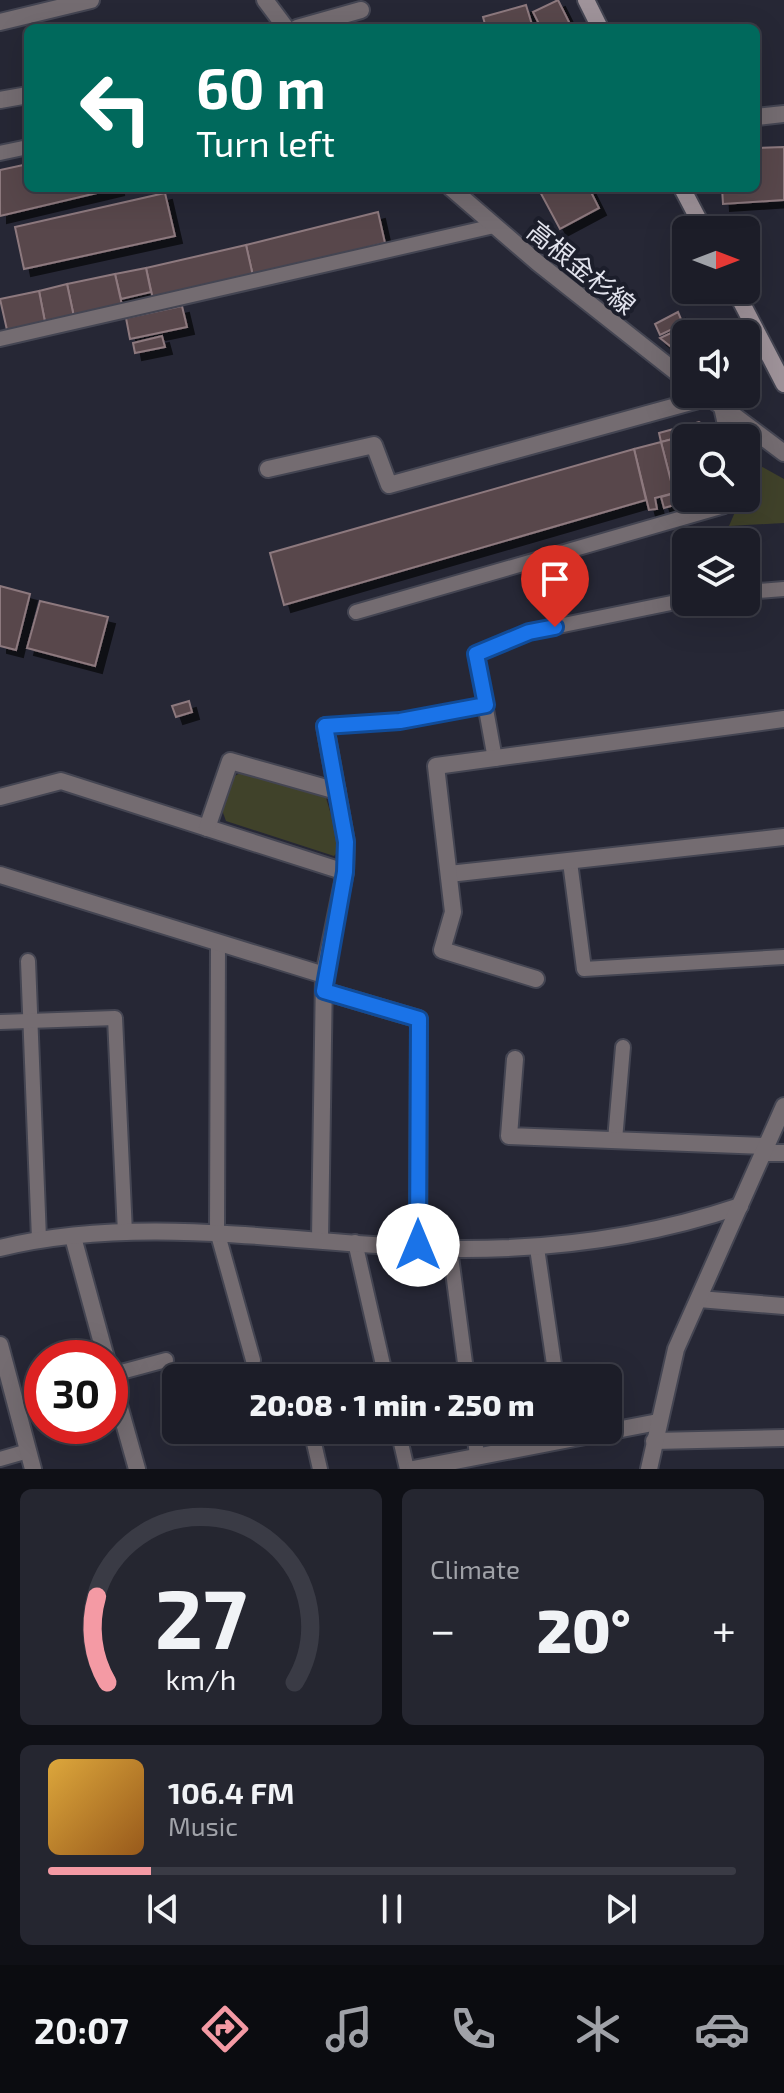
<!DOCTYPE html>
<html lang="en">
<head>
<meta charset="utf-8">
<style>
  :root { --surface:#1c1d28; --page:#252630; --text:#f1f3f6; --muted:#a0a2a8; --line:#3a3b45; --accent:#f49aa4 }
  body { margin:0; font-family:"Exo 2","Noto Sans JP",sans-serif; background:var(--page); color:var(--text); height:100vh; display:flex; flex-direction:column; font-size:30px; white-space:nowrap }
  * { box-sizing:border-box; margin:0 }
  p { font-size:26px; color:var(--muted) }
  .icon { flex:none; width:44px; height:44px; fill:none; stroke:currentColor; stroke-width:2; stroke-linecap:round; stroke-linejoin:round }
  .map { position:relative; height:1469px; overflow:hidden }
  .panel { display:flex; flex-direction:column; gap:20px; padding:20px; background:#0f1016; flex:1 }
  .panel>* { flex:none }
  .hud { position:absolute; left:24px; top:24px; width:736px; height:168px; border-radius:12px; box-shadow:0 8px 32px #0002,0 0 0 2px var(--line); background:#00695c; color:#fff; overflow:hidden }
  .needle { width:52px; rotate:90deg }
  .buttons { position:absolute; left:672px; top:216px; display:grid; gap:16px }
  .buttons a { display:grid; place-items:center; width:88px; height:88px; border-radius:12px; background:var(--surface); box-shadow:0 8px 32px #0002,0 0 0 2px var(--line); font-size:40px }
  .speed { position:absolute; left:24px; top:1340px; display:flex; gap:16px; font-size:40px; font-weight:700; text-align:center }
  .speed>* { display:grid; place-content:center; width:104px; height:104px; border-radius:50%; background:var(--surface); box-shadow:0 8px 32px #0002,0 0 0 2px var(--line); line-height:1 }
  .speed .limit { border:12px solid #d22; background:#fff; color:#111 }
  .pin { position:absolute; display:grid; place-items:center; width:68px; height:68px; color:#fff; margin:-82px -34px; border-radius:50% 50% 50% 0; rotate:-45deg; box-shadow:0 0 8px #0007 }
  .pin .icon { rotate:45deg }
  .me { position:absolute; width:88px; margin:-44px; rotate:0deg; stroke-linejoin:round; filter:drop-shadow(0 0 6px #0008) }
  .turn { display:flex; align-items:center; gap:28px; height:168px; padding:0 40px; font-size:36px }
  .turn .icon { width:104px; height:104px; stroke-width:2.5 }
  .turn b { display:block; font-size:56px; line-height:68px }
  .big { font-size:60px; font-weight:800; line-height:1.1 }
  .panel .widget { flex:1; display:flex; flex-direction:column; justify-content:center; gap:12px; min-width:0; padding:0 28px; border-radius:12px; background:var(--page) }
  .panel .dial { align-items:center; gap:0 }
  .dial svg { height:208px; overflow:visible; fill:none; stroke:var(--line); stroke-width:7; stroke-linecap:round; text-anchor:middle }
  .dial text { fill:var(--text); stroke:none }
  .song { display:flex; align-items:center; gap:24px }
  .cover { width:96px; height:96px; border-radius:12px; background:linear-gradient(135deg,hsl(40 70% 55%),hsl(30 70% 35%)) }
  .played { height:8px; border-radius:4px; background:linear-gradient(90deg,var(--accent) 15%,var(--line) 15%) }
  .keys { display:flex; justify-content:space-around; direction:ltr }
  .heat { display:flex; justify-content:space-between; align-items:center; font-size:44px; direction:ltr }
  .panel .tiles { flex:1; display:grid; gap:20px; grid-template-columns:1fr 1fr }
  .widget:last-child { grid-column:span 2 }
  .trip { position:absolute; left:162px; top:1364px; width:460px; height:80px; border-radius:12px; background:var(--surface); box-shadow:0 8px 32px #0002,0 0 0 2px var(--line); font-weight:800; line-height:80px; text-align:center }
  .tabs { display:flex; height:128px; justify-content:space-around; align-items:center; background:#0b0c10; color:var(--muted) }
  .tabs .icon { width:56px; height:56px }
  .tabs .selected { color:var(--accent) }
  .tabs b { font-size:36px; color:var(--text) }
  .map>svg:first-child { display:block }
</style>
</head>
<body>
<div class="map">
<svg width="784" height="1469" viewBox="0 0 784 1469">
  <defs>
    <filter id="shadow"><feDropShadow dx="7" dy="7" stdDeviation="0" flood-color="#0009"/></filter>
  </defs>
  <rect width="100%" height="100%" fill="#262735"/>
  <g fill="#40422a">
    <path d="M757,464L784,479V523L729,526L741,498H746V488Z"/>
    <path d="M242,772L326,798L341,848L334,856L226,821L222,810L233,777Z"/>
  </g>
  <g fill="#58464b" stroke="#8d797e" stroke-width="2" filter="url(#shadow)">
    <path d="M558,0L572,28H541L533,12Z"/>
    <path d="M526,5L533,28H486L483,17Z"/>
    <path d="M784,147V200L723,204L722,188H756V148Z"/>
    <path d="M28,164V188H118L0,216V170Z"/>
    <path d="M538,188H589L599,208L560,229Z"/>
    <path d="M165,193L175,236L24,269L15,227Z"/>
    <path d="M378,212L385,243L253,276L246,245Z"/>
    <path d="M246,245L253,276L153,299L146,268Z"/>
    <path d="M146,268L151,292L121,299L115,274Z"/>
    <path d="M115,274L122,305L74,317L67,284Z"/>
    <path d="M67,284L74,317L45,322L39,291Z"/>
    <path d="M39,291L45,322L7,330L0,299Z"/>
    <path d="M182,306L187,327L130,339L126,318Z"/>
    <path d="M678,312L683,324L660,335L655,324Z"/>
    <path d="M682,328L686,351L680,354L660,338Z"/>
    <path d="M162,336L165,347L135,353L133,343Z"/>
    <path d="M699,422L708,427L711,438H694L692,434L661,442L659,433Z"/>
    <path d="M692,434L694,438H686V490L674,493L661,442Z"/>
    <path d="M661,442L674,493L655,498L657,509L649,510L634,449Z"/>
    <path d="M634,449L646,500L284,605L270,553Z"/>
    <path d="M686,490V498H699L664,508L661,497Z"/>
    <path d="M0,586L30,594L16,650L0,646Z"/>
    <path d="M40,601L108,617L95,666L27,648Z"/>
    <path d="M189,701L192,712L176,717L172,706Z"/>
  </g>
  <g fill="none" stroke-linecap="round" stroke-linejoin="round">
    <g stroke="#444552" stroke-width="18">
      <g id="service">
        <path d="M0,153L28,147"/>
        <path d="M0,339L494,226"/>
        <path d="M721,407L728,438"/>
        <path d="M746,592L784,589"/>
        <path d="M356,612L724,506L728,498"/>
        <path d="M325,726L400,721L486,705"/>
        <path d="M495,759L476,654L529,632L686,600"/>
        <path d="M570,862L584,969L784,957"/>
        <path d="M218,944L217,1231L253,1360"/>
        <path d="M28,961L39,1239"/>
        <path d="M0,1022L115,1018L125,1233"/>
        <path d="M615,1140L623,1047"/>
        <path d="M355,1242L386,1378"/>
        <path d="M537,1248L556,1378"/>
        <path d="M450,1249L467,1378"/>
        <path d="M110,1375L166,1360"/>
        <path d="M311,1430L320,1469"/>
        <path d="M398,1430L407,1469"/>
        <path d="M474,1430L477,1456"/>
        <path d="M0,1459L28,1451"/>
      </g>
    </g>
    <g stroke="#444552" stroke-width="20">
      <g id="minor">
        <path d="M0,22L91,0"/>
        <path d="M297,28L361,10"/>
        <path d="M0,100L28,95"/>
        <path d="M756,117L784,114"/>
        <path d="M268,469L374,445L389,485L709,397"/>
        <path d="M0,797L61,781L345,872"/>
        <path d="M207,828L230,761L337,791"/>
        <path d="M449,874L784,837"/>
        <path d="M0,875L324,975"/>
        <path d="M536,979L442,950L453,912L436,766L784,719"/>
        <path d="M324,991L419,1019L418,1245"/>
        <path d="M515,1059L509,1136L767,1146"/>
        <path d="M763,1153H784"/>
        <path d="M73,1237L106,1358"/>
        <path d="M320,1240L324,975L345,872L346,842L325,726"/>
        <path d="M0,1248C150,1212 302,1246 453,1249C551,1250 648,1237 740,1206"/>
        <path d="M699,1299L784,1306"/>
        <path d="M0,1345L33,1469"/>
        <path d="M110,1373L137,1469"/>
        <path d="M654,1441L784,1438"/>
        <path d="M413,1469L658,1422"/>
        <path d="M649,1469L676,1349L784,1106"/>
      </g>
    </g>
    <g stroke="#444552" stroke-width="20">
      <g id="tertiary">
        <path d="M265,0L286,28"/>
        <path d="M451,188L538,263L686,380"/>
        <path d="M705,394L784,453"/>
      </g>
    </g>
    <g stroke="#444552" stroke-width="20">
      <g id="secondary">
        <path d="M586,0L600,28"/>
        <path d="M682,188L704,230"/>
        <path d="M735,290L784,384"/>
      </g>
    </g>
    <use href="#service" stroke="#746c71" stroke-width="14"/>
    <use href="#minor" stroke="#746c71" stroke-width="16"/>
    <use href="#tertiary" stroke="#746c71" stroke-width="16"/>
    <use href="#secondary" stroke="#9f939a" stroke-width="16"/>
  </g>
  <g fill="none" stroke-linecap="round" stroke-linejoin="round">
    <g stroke="#114b97" stroke-width="20">
      <path id="route" d="M418,1245L419,1019L324,991L345,872L346,842L325,726L400,721L486,705L476,654L529,632L555,627"/>
    </g>
    <use href="#route" stroke="#1a73e8" stroke-width="14"/>
  </g>
  <g text-anchor="middle" dominant-baseline="central" stroke-width="8" stroke-linejoin="round" paint-order="stroke">
    <g font-size="26" fill="#e2e3ed" stroke="#1c1e2b">
      <text transform="translate(582 267) rotate(39)">高根金杉線</text>
    </g>
  </g>
</svg>
<div class="buttons">
<a><svg class="needle" viewBox="-14 -14 28 28"><path d="M0-13l5 13h-10z" fill="#e53935"/><path d="M0 13l5-13h-10z" fill="#a0a2a8"/></svg></a>
<a><svg class="icon" aria-label="sound" viewBox="0 0 24 24"><path d="M4 9h4l5-4v14l-5-4H4zM17 9q2 3 0 6"/></svg></a>
<a><svg class="icon" aria-label="search" viewBox="0 0 24 24"><circle cx="10" cy="10" r="6"/><path d="M15 15l6 6"/></svg></a>
<a><svg class="icon" aria-label="layers" viewBox="0 0 24 24"><path d="M12 4l9 5-9 5-9-5zM3 14l9 5 9-5"/></svg></a>
</div>
<div class="speed"><div class="limit">30</div></div>
<div class="pin" style="left:555px;top:627px;background:#d93025"><svg class="icon" aria-label="arrive" viewBox="0 0 24 24"><path d="M6 21V4h12l-3 4 3 4H6"/></svg></div>
<svg class="me" style="left:418px;top:1245px" viewBox="-20 -20 40 40"><circle r="19" fill="#fff"/><path d="M0-13L10 11 0 6-10 11z" fill="#1a73e8"/></svg>
<div class="trip">20:08 · 1 min · 250 m</div>
<div class="hud">
<div class="turn"><svg class="icon" aria-label="left" viewBox="0 0 24 24"><path d="M17 20v-9H6M10 6l-5 5 5 5"/></svg><div><b>60 m</b>Turn left</div></div>
</div>
</div>
<section class="panel">
<div class="tiles">
<div class="widget dial"><svg viewBox="0 0 100 80">
<path d="M14 69A42 42 0 1 1 86 69"/>
<path d="M14 69A42 42 0 0 1 10 36" stroke="#f49aa4"/>
<text x="50" y="56" font-size="32" font-weight="700">27</text>
<text x="50" y="72" font-size="11">km/h</text>
</svg></div>
<div class="widget"><p>Climate</p>
<div class="heat"><a>−</a><b class="big">20°</b><a>+</a></div>
</div>
<div class="widget">
<div class="song"><i class="cover"></i><div><b>106.4 FM</b><p>Music</p></div></div>
<div class="played"></div>
<div class="keys"><svg class="icon" aria-label="previous" viewBox="0 0 24 24"><path d="M18 5L8 12l10 7zM5 5v14"/></svg><svg class="icon" aria-label="pause" viewBox="0 0 24 24"><path d="M8 5v14M16 5v14"/></svg><svg class="icon" aria-label="next" viewBox="0 0 24 24"><path d="M6 5l10 7-10 7zM19 5v14"/></svg></div>
</div>
</div>
</section>
<nav class="tabs">
<b>20:07</b>
<svg class="icon selected" aria-label="directions" viewBox="0 0 24 24"><path d="M12 3l9 9-9 9-9-9zM9 14v-3h6M13 9l2 2-2 2"/></svg>
<svg class="icon" aria-label="music" viewBox="0 0 24 24"><path d="M9 18V5l10-2v13"/><circle cx="6" cy="18" r="3"/><circle cx="16" cy="16" r="3"/></svg>
<svg class="icon" aria-label="phone" viewBox="0 0 24 24"><path d="M5 4h4l2 5-3 2q2 4 5 5l2-3 5 2v4C11 20 4 13 5 4z"/></svg>
<svg class="icon" aria-label="climate" viewBox="0 0 24 24"><path d="M12 3v18M4 7l16 10M4 17L20 7"/></svg>
<svg class="icon" aria-label="car" viewBox="0 0 24 24"><path d="M5 17H2v-5l4-1 3-4h7l3 4 3 1v5h-3M9 17h6M6 11h13"/><circle cx="7" cy="17" r="2"/><circle cx="17" cy="17" r="2"/></svg>
</nav>
</body>
</html>
